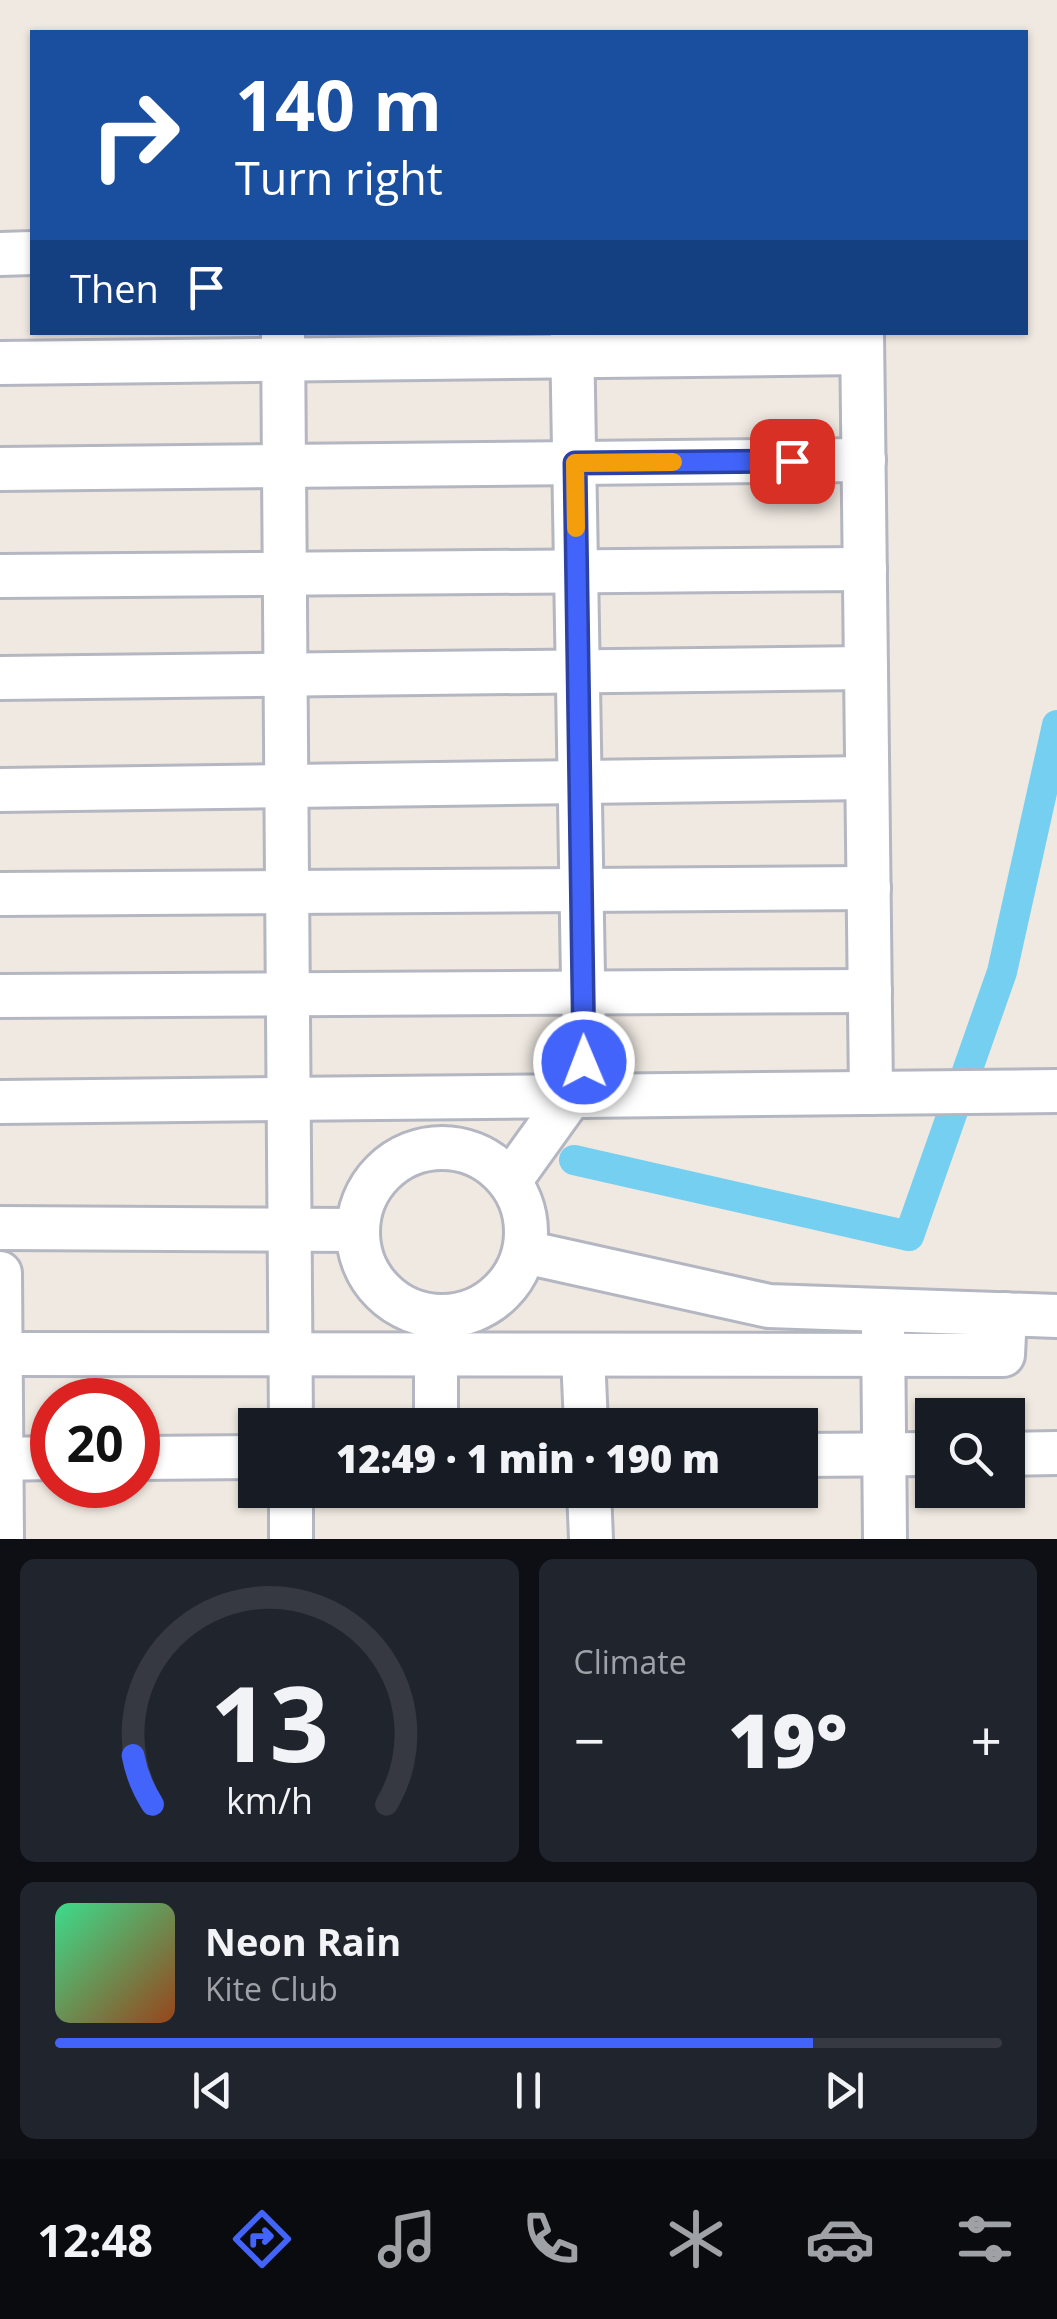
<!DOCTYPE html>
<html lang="en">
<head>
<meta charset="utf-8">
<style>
  :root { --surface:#171b24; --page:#20242c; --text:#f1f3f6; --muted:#9ea1a6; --line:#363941; --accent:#4264fb }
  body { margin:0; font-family:"Open Sans",sans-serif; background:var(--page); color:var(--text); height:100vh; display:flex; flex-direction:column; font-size:38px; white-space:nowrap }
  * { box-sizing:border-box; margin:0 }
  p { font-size:32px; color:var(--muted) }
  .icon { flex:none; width:55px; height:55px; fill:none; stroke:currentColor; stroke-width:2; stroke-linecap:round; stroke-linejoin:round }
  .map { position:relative; height:1539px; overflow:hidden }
  .panel { display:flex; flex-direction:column; gap:20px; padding:20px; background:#0d0f14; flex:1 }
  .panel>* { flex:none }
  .hud { position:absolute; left:30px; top:30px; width:998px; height:305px; border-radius:0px; box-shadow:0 2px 8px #0004; background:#1a4fa0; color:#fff; overflow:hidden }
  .fabs { position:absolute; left:915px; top:1398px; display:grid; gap:20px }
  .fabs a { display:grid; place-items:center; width:110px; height:110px; border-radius:0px; background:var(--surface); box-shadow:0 2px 8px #0004; font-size:50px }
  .speed { position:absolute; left:30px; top:1378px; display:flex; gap:20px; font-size:50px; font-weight:700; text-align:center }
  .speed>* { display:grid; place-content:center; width:130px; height:130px; border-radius:50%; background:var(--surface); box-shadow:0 2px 8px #0004; line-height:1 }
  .speed .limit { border:15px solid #d22; background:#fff; color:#111 }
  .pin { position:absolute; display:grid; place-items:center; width:85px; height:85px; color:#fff; margin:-42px; border-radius:20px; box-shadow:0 5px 15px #0006 }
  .me { position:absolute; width:110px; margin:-55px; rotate:359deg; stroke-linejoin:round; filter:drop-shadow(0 0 8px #0008) }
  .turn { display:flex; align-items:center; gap:35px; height:210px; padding:0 40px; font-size:45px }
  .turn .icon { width:130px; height:130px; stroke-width:2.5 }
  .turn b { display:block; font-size:70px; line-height:85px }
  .then { display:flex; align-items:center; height:95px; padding:0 40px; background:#0003; gap:20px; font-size:38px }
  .big { font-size:75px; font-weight:800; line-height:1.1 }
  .panel .tile { flex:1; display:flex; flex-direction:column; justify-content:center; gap:15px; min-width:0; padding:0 35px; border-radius:15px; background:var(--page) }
  .panel .dial { align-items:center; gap:0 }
  .dial svg { height:260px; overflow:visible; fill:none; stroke:var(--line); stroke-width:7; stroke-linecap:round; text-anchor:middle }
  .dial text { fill:var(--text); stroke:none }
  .song { display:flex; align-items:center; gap:30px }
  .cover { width:120px; height:120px; border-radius:15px; background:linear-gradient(135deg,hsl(150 70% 55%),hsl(20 70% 35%)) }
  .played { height:10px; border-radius:5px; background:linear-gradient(90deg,var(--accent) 80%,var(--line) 80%) }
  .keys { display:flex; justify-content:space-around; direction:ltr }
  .heat { display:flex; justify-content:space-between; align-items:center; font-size:55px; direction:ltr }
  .panel .tiles { flex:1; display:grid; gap:20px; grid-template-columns:1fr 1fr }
  .tile:last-child { grid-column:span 2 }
  .trip { position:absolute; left:238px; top:1408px; width:580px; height:100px; border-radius:0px; background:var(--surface); box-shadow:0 2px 8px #0004; font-weight:800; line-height:100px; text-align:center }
  .menu { display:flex; height:160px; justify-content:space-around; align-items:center; background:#090b0e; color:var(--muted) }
  .menu .icon { width:70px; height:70px }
  .menu .current { color:var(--accent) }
  .menu b { font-size:45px; color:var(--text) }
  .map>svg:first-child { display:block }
</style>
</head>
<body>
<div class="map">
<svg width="1057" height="1539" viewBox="0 0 1057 1539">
  <rect width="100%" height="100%" fill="#efe9e1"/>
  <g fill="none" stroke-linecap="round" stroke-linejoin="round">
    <path stroke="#75cff0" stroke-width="30" d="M574,1160L909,1236L1002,972L1057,725"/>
    <g stroke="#b4b7c1" stroke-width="48">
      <g id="minor">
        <path d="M0,254L32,253"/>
        <path d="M283,332L291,1425"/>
        <path d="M572,332L585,1096"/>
        <path d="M862,332L871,1093"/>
        <path d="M0,363L862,353"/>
        <path d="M0,469L864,460"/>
        <path d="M0,576L865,569"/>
        <path d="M0,678L866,668"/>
        <path d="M0,790L867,778"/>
        <path d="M0,894L869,888"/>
        <path d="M0,996L870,991"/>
        <path d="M0,1102L1057,1091"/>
        <circle cx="442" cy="1232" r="84"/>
        <path d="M510,1181L571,1096"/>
        <path d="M0,1228L357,1230"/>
        <path d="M525,1252L769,1306L1057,1316"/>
        <path d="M0,1273L2,1539"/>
        <path d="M883,1325L885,1539"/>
        <path d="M436,1327V1425"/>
        <path d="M0,1354L1003,1355L1005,1314"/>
        <path d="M583,1355L586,1425"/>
        <path d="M1008,1454L1057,1453"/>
        <path d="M800,1455L932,1454"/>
        <path d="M138,1458L255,1457"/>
        <path d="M0,1459L52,1458"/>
        <path d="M291,1490V1539"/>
        <path d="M589,1490L591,1539"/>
      </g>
    </g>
    <use href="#minor" stroke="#fff" stroke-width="42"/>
  </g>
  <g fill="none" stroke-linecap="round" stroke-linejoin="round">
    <g stroke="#2b41a3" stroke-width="25">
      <path id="route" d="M584,1062L575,463L792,461"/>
    </g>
    <use href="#route" stroke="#4264fb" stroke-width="18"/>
    <path stroke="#f59e0b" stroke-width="18" d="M576,528L575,463L673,462"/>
  </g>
</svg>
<div class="fabs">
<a><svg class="icon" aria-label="search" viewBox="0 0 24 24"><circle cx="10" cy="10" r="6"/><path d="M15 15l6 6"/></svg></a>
</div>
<div class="speed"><div class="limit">20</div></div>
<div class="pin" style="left:792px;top:461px;background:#d93025"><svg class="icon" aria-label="arrive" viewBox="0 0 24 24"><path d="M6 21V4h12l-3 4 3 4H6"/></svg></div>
<svg class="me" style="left:584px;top:1062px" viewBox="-20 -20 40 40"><circle r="17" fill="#4264fb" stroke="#fff" stroke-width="3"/><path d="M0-11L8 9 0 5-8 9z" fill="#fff"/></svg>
<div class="trip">12:49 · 1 min · 190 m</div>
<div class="hud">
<div class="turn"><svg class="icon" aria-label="right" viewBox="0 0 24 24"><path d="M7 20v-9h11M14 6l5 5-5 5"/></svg><div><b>140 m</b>Turn right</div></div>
<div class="then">Then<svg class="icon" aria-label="arrive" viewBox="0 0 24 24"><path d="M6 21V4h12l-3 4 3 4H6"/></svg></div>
</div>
</div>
<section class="panel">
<div class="tiles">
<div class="tile dial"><svg viewBox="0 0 100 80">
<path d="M14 69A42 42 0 1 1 86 69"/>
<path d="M14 69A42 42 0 0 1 8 54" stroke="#4264fb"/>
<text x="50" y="56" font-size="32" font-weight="700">13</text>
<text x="50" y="72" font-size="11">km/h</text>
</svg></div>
<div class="tile"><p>Climate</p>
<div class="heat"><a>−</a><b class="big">19°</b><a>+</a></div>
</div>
<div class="tile">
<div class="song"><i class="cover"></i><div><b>Neon Rain</b><p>Kite Club</p></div></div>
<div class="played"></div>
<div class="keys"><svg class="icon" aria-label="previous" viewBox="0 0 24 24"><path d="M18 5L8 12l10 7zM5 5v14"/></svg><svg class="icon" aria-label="pause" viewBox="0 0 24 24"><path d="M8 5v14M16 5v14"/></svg><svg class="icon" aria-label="next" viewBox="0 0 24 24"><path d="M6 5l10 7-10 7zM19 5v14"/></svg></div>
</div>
</div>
</section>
<nav class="menu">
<b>12:48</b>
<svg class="icon current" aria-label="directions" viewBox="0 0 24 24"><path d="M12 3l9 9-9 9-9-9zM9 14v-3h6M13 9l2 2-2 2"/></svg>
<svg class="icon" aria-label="music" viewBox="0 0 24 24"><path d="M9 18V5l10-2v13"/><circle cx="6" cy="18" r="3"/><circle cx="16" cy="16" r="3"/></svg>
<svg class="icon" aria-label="phone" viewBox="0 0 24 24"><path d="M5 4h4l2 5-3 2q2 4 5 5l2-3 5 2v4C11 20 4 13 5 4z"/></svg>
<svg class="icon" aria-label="climate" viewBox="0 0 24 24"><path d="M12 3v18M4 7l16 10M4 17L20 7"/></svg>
<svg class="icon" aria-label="car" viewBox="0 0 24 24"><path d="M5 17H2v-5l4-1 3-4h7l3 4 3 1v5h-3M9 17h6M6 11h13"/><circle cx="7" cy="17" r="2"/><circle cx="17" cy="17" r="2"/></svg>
<svg class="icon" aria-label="filters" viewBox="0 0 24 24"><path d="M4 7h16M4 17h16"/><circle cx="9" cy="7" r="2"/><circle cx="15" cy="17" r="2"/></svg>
</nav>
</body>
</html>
